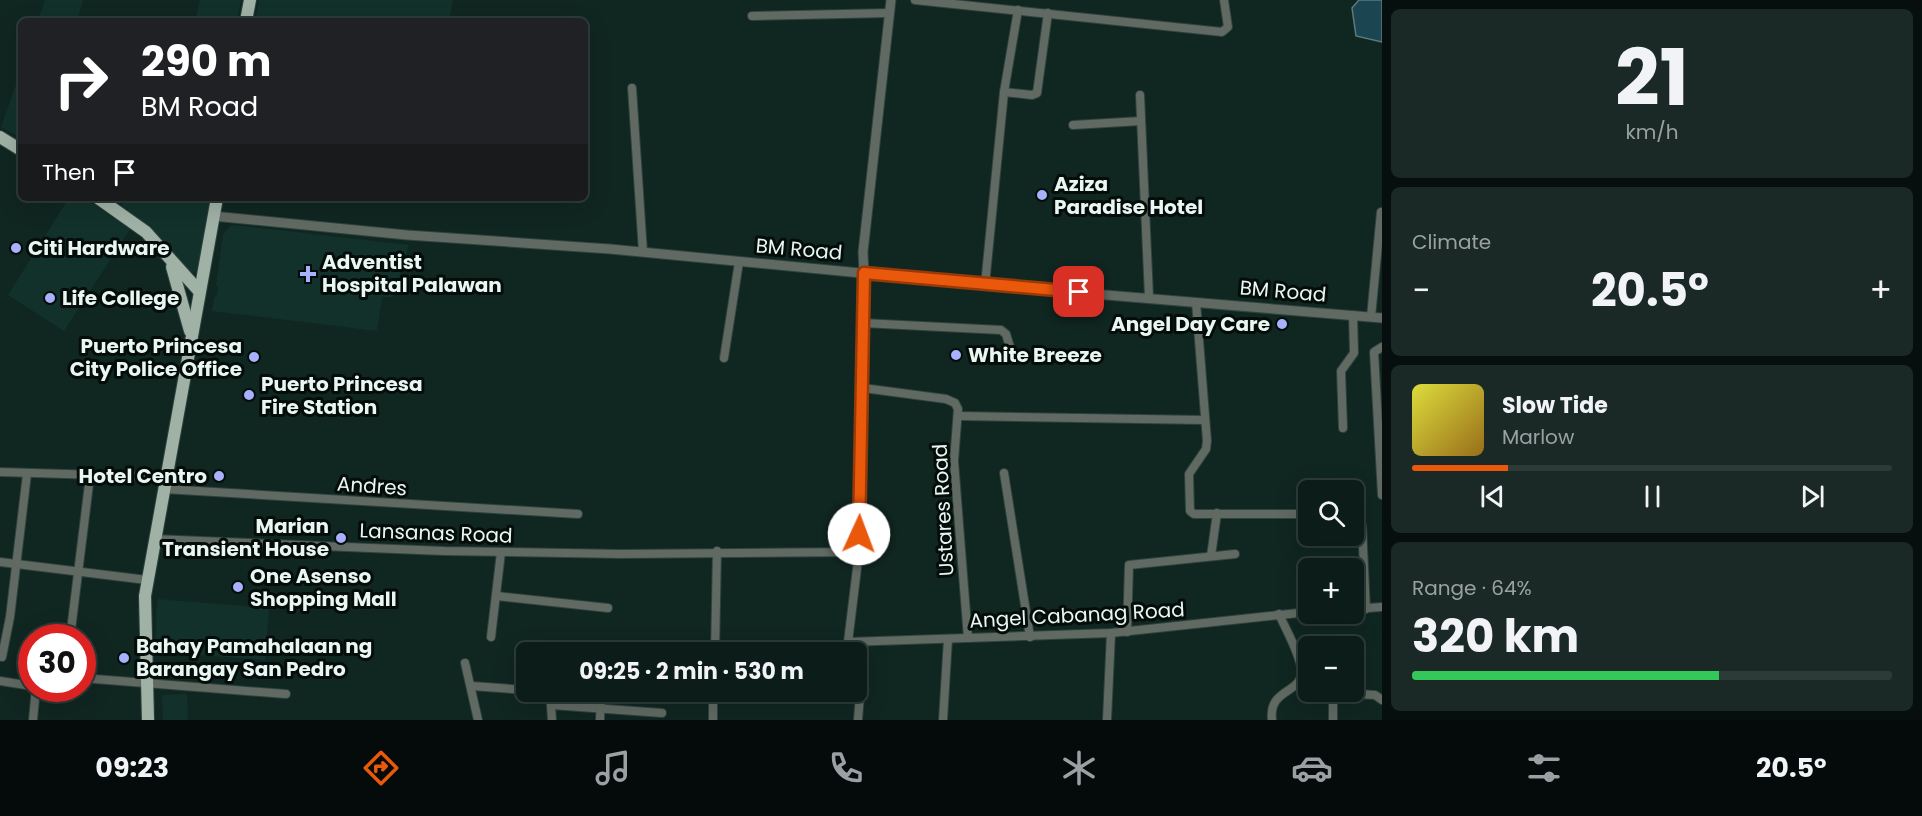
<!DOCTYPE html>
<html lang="en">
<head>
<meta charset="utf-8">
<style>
  :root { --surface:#0c1c19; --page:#1a2926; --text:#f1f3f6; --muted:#9aa1a2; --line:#2c3a38; --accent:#ea580c }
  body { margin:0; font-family:Poppins,sans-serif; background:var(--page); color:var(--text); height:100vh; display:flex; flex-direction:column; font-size:22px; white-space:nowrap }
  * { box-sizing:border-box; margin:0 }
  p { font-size:20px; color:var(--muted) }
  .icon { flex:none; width:33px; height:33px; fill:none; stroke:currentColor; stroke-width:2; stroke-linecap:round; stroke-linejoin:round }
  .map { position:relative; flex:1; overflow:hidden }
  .side { display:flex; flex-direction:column; gap:9px; padding:9px; background:#070f0e; width:540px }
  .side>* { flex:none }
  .guide { position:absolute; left:18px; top:18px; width:570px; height:183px; border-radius:9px; box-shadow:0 6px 24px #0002,0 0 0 2px var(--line); background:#202124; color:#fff; overflow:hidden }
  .buttons { position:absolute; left:1298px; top:480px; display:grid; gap:12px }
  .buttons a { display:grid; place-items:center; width:66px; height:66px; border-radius:9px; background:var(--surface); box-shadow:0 6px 24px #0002,0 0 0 2px var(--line); font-size:30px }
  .speed { position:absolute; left:18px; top:624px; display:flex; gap:12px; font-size:30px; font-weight:700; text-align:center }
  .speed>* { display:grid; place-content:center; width:78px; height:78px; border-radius:50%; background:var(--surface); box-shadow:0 6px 24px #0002,0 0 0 2px var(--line); line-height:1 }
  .speed .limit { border:9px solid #d22; background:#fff; color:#111 }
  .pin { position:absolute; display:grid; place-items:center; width:51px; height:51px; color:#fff; margin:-26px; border-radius:12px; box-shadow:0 3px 9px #0006 }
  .me { position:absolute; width:66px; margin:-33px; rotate:2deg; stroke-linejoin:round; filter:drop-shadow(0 0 4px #0008) }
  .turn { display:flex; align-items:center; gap:21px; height:126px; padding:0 24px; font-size:27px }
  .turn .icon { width:78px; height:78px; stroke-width:2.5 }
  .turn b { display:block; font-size:42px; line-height:51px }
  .then { display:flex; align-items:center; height:57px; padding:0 24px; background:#0003; gap:12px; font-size:22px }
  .big { font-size:45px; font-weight:700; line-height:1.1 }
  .side .widget { flex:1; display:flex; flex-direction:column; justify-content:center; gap:9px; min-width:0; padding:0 21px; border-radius:9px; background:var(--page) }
  .side .dial { align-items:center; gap:0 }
  .dial b { font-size:78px; line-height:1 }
  .song { display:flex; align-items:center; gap:18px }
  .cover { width:72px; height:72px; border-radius:9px; background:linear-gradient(135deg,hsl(60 70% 55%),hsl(40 70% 35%)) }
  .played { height:6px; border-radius:3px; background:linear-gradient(90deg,var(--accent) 20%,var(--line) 20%) }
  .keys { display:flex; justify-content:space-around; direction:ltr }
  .heat { display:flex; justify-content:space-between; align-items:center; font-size:33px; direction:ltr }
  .charge { height:9px; border-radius:4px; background:linear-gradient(90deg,#34c759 64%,var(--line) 0) }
  .trip { position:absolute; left:516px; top:642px; width:351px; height:60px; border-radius:9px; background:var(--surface); box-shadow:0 6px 24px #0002,0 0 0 2px var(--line); font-weight:700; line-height:60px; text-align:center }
  .tabs { display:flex; height:96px; justify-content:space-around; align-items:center; background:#050b0a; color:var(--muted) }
  .tabs .icon { width:42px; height:42px }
  .tabs .selected { color:var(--accent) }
  .tabs b { font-size:27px; color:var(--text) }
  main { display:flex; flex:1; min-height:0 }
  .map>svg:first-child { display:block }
</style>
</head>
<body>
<main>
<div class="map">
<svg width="1382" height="720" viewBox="0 0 1382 720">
  <rect width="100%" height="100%" fill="#102621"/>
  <g fill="#12312a">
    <path d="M45,0H83L77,21H38Z"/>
    <path d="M200,0H241L237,21L196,18Z"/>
    <path d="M259,0H453L449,21H255Z"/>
    <path d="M21,70V138L1,127Z"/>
    <path d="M69,198H84L130,229L64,331L8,295Z"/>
    <path d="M123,198H210L198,273L188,272L166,243L122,206Z"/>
    <path d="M235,225L409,245L393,297H382L377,331L212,311L214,298L217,295L218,288L216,285L223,235L230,226Z"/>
    <path d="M157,599L269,608L265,660L155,652Z"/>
    <path d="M187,694L188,720H163L162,695Z"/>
  </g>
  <path fill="#1b4651" stroke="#597b81" stroke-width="1.5" d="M1359,0H1382V42L1356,36L1352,8Z"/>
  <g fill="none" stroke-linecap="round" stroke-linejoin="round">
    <g stroke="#2e433e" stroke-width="10">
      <g id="minor">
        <path d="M915,0L1222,32L1228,27L1224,0"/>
        <path d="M752,16L889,13"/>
        <path d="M632,88L643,252"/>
        <path d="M1004,92L1032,95L1037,93L1048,13"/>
        <path d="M1140,95L1149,297"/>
        <path d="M1073,125L1141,121"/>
        <path d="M864,273L859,552L848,642L1111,633L1308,612"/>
        <path d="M985,285L1004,92L1018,10"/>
        <path d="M1196,302L1207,441L1206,449L1189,474L1190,511L1194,514H1308"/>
        <path d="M1371,317L1381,212"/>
        <path d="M863,323L1001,330L1006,334L1010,347"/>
        <path d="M1382,347L1374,352L1382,495"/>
        <path d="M724,358L739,262"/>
        <path d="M863,388L946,399L955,403L958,409L954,461L968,638"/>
        <path d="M959,416L1204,420"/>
        <path d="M1343,428L1341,371L1354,353L1353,315"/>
        <path d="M0,472L166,477"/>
        <path d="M1004,473L1030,637"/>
        <path d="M164,489L578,514"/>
        <path d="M1353,517L1358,518L1362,526L1366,609"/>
        <path d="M154,539L444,551L622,554L859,552"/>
        <path d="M1211,556L1217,513"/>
        <path d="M0,562L147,580"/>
        <path d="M497,596L608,608"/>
        <path d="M1353,609L1382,607"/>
        <path d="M1127,632L1129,565L1235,554"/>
        <path d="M491,637L501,552"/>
        <path d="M70,638L90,476"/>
        <path d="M715,652L717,551"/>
        <path d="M2,657L10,617L27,474"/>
        <path d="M465,663L478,720"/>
        <path d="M82,678L286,694"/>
        <path d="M0,681L32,686"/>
        <path d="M472,686L526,690"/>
        <path d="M550,692L552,720"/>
        <path d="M552,705L662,713"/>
        <path d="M33,720L36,688"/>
        <path d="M600,720L601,692"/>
        <path d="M713,720V692"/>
        <path d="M858,720L864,643"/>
        <path d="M943,720L948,639"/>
        <path d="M1107,720L1111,633"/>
        <path d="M1272,720C1268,686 1306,695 1301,667C1298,650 1286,630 1279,614"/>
        <path d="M1333,720V700L1340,693L1375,695L1382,700"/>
      </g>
    </g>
    <g stroke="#2e433e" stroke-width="11">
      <g id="tertiary">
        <path d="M213,216L407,235L610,249L985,285L1382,318"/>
        <path d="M864,273L863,252L891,0"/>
      </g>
    </g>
    <g stroke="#2e433e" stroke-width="14">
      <g id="primary">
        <path d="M246,21L250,0"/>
        <path d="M0,137L21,150"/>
        <path d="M98,198L146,232L199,291"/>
        <path d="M172,267L190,331"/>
        <path d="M148,720L145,596L217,198"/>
      </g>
    </g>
    <use href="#minor" stroke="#616963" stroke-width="8"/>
    <use href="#tertiary" stroke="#616963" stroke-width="9"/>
    <use href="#primary" stroke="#a0b1a6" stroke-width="12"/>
  </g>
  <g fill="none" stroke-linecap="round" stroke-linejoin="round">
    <g stroke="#983908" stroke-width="15">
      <path id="route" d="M859,534L864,273L1079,292"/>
    </g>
    <use href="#route" stroke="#ea580c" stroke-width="10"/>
  </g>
  <g fill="#a7b1fc" stroke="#050d0a" stroke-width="2">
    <circle cx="1042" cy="195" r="6"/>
    <circle cx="16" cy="248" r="6"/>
    <path d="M305 265h6v6h6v6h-6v6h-6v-6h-6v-6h6z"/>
    <circle cx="50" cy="298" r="6"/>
    <circle cx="1282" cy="324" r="6"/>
    <circle cx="956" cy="355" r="6"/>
    <circle cx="254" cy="357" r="6"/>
    <circle cx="249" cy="395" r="6"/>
    <circle cx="219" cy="476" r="6"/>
    <circle cx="341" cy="538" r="6"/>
    <circle cx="238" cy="587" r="6"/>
    <circle cx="124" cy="658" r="6"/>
  </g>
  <g text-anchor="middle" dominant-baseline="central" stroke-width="6" stroke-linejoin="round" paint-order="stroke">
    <g font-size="20" font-weight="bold" fill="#e9f6f2" stroke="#050d0a" text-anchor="start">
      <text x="1054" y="184">Aziza<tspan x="1054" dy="23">Paradise Hotel</tspan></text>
      <text x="28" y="248">Citi Hardware</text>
      <text x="322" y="262">Adventist<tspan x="322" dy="23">Hospital Palawan</tspan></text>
      <text x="62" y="298">Life College</text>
      <text x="1270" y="324" text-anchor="end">Angel Day Care</text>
      <text x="242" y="346" text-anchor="end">Puerto Princesa<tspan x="242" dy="23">City Police Office</tspan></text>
      <text x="968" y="355">White Breeze</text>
      <text x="261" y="384">Puerto Princesa<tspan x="261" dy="23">Fire Station</tspan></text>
      <text x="207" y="476" text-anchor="end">Hotel Centro</text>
      <text x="329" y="526" text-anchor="end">Marian<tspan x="329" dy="23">Transient House</tspan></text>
      <text x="250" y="576">One Asenso<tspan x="250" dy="23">Shopping Mall</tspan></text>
      <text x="136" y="646">Bahay Pamahalaan ng<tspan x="136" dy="23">Barangay San Pedro</tspan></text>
    </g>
    <g font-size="20" fill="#e9f6f2" stroke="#050d0a">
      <text transform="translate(799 249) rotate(5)">BM Road</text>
      <text transform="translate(1283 291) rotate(5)">BM Road</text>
      <text transform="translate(372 486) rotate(4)">Andres</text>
      <text transform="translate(943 510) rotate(-93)">Ustares Road</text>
      <text transform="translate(436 533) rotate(2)">Lansanas Road</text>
      <text transform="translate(1077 615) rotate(-3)">Angel Cabanag Road</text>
    </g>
  </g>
</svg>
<div class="buttons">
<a><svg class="icon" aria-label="search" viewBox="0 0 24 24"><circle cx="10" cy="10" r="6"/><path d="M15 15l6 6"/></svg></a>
<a>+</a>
<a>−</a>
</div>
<div class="speed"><div class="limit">30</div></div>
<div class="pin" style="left:1079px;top:292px;background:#d93025"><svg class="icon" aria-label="arrive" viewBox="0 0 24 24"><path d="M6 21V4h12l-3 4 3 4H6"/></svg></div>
<svg class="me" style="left:859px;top:534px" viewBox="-20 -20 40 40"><circle r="19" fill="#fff"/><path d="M0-13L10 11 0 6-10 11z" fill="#ea580c"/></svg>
<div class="trip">09:25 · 2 min · 530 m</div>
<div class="guide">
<div class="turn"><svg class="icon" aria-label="right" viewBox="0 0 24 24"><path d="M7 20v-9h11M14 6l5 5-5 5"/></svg><div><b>290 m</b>BM Road</div></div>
<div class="then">Then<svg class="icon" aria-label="arrive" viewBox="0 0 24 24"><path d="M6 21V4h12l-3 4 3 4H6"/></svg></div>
</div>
</div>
<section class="side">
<div class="widget dial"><b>21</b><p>km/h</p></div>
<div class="widget"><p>Climate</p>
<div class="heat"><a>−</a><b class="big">20.5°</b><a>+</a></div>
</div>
<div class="widget">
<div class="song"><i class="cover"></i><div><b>Slow Tide</b><p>Marlow</p></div></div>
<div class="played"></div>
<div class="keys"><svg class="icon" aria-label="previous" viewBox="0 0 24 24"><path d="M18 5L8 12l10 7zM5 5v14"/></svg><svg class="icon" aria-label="pause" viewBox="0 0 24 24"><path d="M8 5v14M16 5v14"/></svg><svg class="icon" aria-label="next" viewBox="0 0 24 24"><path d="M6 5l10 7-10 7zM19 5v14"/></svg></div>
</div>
<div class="widget"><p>Range · 64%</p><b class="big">320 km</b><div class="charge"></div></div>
</section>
</main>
<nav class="tabs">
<b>09:23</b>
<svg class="icon selected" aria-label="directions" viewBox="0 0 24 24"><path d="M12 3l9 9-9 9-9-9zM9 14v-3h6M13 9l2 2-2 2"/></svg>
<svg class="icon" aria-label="music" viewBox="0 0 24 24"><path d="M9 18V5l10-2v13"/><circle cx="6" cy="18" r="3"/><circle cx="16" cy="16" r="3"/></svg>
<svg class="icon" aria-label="phone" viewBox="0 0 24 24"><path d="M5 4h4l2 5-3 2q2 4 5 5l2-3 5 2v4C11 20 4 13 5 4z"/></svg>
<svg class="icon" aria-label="climate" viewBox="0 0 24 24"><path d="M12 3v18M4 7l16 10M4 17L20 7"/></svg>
<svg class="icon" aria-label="car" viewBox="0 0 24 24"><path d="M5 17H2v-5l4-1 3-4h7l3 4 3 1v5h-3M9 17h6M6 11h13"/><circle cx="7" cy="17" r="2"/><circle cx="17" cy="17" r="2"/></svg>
<svg class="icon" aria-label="filters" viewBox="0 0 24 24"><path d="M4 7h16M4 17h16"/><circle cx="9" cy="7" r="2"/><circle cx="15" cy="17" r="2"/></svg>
<b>20.5°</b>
</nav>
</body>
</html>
